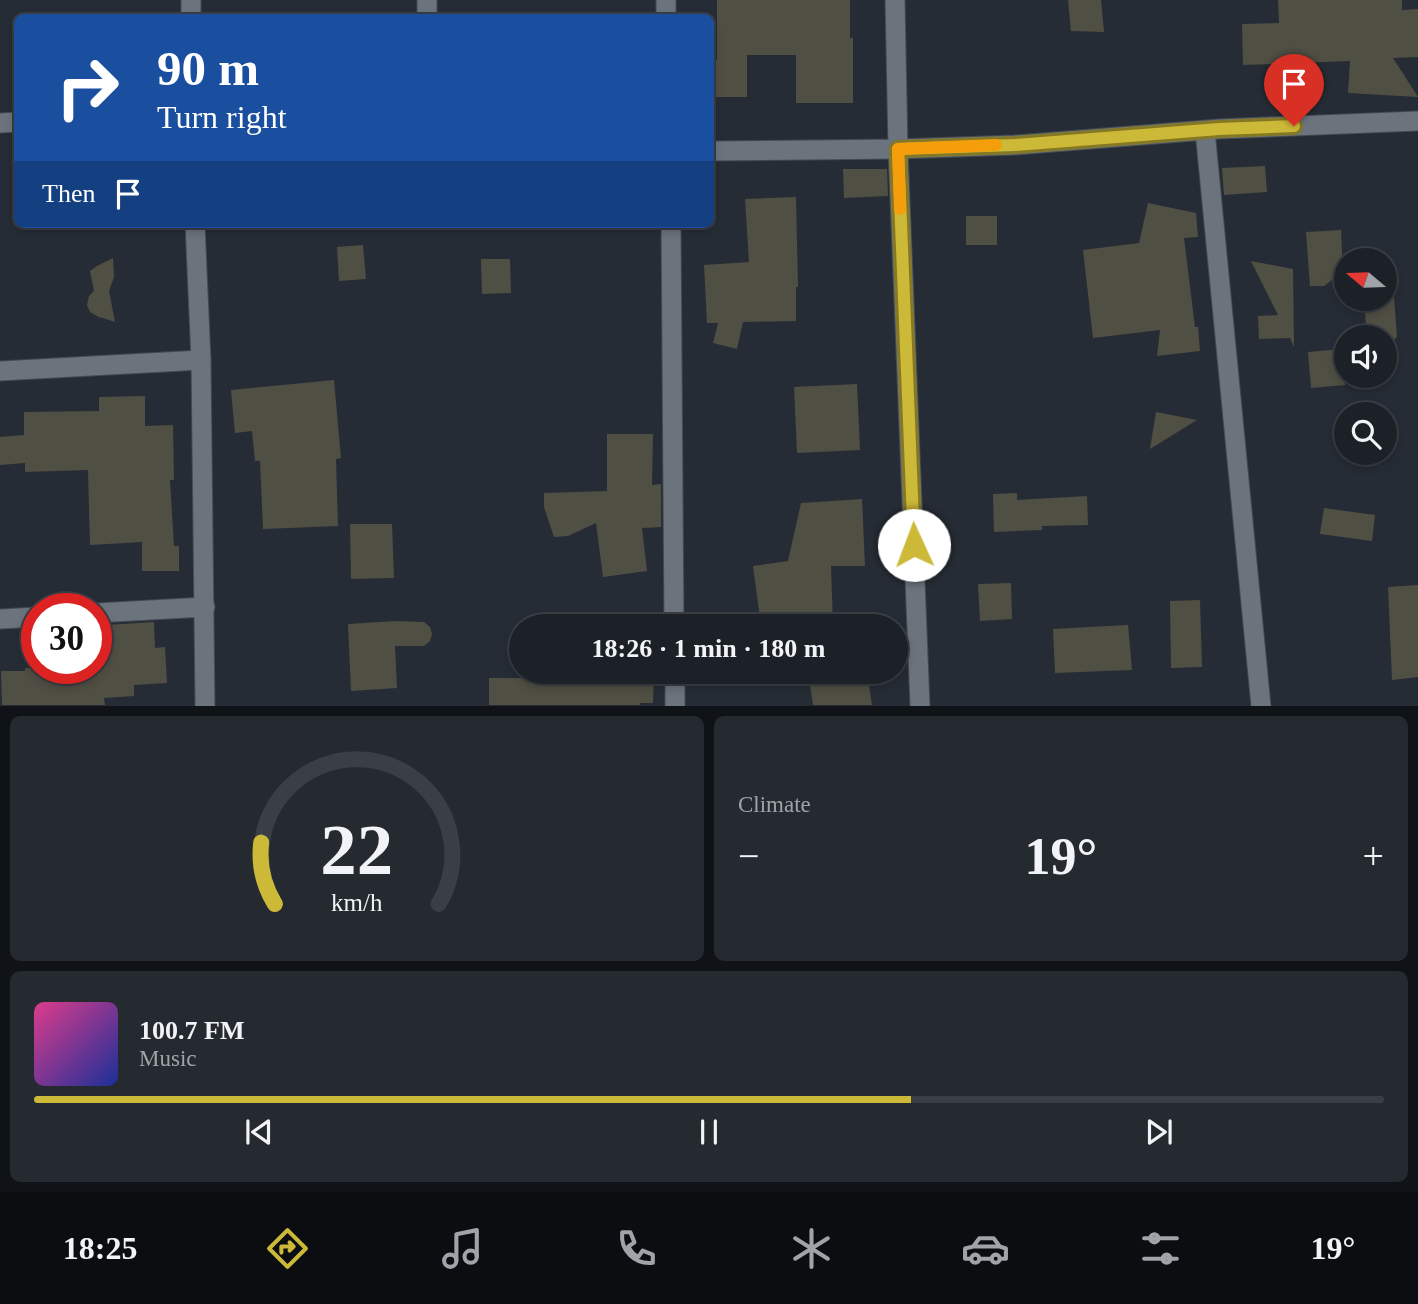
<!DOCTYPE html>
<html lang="en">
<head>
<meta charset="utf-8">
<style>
  :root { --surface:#1c2128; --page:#252930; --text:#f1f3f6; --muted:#a0a3a8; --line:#3a3e45; --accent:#cdb938 }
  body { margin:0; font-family:Georgia,serif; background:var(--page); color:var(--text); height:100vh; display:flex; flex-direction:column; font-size:26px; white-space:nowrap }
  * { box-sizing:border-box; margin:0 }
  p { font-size:23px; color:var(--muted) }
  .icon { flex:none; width:38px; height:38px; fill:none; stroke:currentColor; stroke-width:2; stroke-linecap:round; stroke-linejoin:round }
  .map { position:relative; height:706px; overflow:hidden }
  .side { display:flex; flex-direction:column; gap:10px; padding:10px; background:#0f1216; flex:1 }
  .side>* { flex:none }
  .guide { position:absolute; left:14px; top:14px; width:700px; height:214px; border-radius:10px; box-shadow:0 4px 10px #0003,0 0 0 2px var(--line); background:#1a4fa0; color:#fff; overflow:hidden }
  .needle { width:46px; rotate:289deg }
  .tools { position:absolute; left:1334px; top:248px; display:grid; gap:14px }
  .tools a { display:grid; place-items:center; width:63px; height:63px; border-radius:50%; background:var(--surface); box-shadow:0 4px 10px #0003,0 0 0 2px var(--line); font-size:35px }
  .speed { position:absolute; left:21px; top:593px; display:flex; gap:14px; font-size:35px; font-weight:700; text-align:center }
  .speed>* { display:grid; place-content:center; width:91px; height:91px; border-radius:50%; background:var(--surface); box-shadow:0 4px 10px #0003,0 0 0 2px var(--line); line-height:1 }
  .speed .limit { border:10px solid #d22; background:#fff; color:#111 }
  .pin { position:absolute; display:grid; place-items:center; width:60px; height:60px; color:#fff; margin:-72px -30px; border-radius:50% 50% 50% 0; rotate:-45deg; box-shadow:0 0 7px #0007 }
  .pin .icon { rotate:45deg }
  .me { position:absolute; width:77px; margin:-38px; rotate:358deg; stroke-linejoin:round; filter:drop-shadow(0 0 5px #0008) }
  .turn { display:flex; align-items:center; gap:24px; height:147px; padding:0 28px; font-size:32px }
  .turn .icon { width:91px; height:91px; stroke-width:2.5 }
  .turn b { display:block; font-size:49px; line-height:60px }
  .then { display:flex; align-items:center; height:66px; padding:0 28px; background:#0003; gap:14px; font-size:26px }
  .big { font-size:52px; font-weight:800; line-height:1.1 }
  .side .widget { flex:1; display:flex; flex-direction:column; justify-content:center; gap:10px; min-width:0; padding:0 24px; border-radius:10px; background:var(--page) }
  .side .dial { align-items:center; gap:0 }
  .dial svg { height:182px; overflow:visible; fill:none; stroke:var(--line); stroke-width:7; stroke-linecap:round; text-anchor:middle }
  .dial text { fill:var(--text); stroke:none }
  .song { display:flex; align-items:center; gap:21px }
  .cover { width:84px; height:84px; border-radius:10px; background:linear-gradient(135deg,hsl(330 70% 55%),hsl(230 70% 35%)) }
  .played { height:7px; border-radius:4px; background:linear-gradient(90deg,var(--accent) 65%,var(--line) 65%) }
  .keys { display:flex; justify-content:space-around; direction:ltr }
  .heat { display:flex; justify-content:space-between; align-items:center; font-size:38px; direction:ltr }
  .side .tiles { flex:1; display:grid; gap:10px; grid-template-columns:1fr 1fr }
  .widget:last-child { grid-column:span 2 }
  .trip { position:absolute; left:509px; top:614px; width:399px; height:70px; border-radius:35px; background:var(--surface); box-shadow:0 4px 10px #0003,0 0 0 2px var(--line); font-weight:800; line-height:70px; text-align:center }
  .dock { display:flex; height:112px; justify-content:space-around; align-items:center; background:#0b0d10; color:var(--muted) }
  .dock .icon { width:49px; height:49px }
  .dock .on { color:var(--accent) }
  .dock b { font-size:32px; color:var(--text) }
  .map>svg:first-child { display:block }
</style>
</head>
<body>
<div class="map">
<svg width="1418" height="706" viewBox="0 0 1418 706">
  <rect width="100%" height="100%" fill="#262c35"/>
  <g fill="#504f44">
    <path d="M717,0H850V38H853V103H796V55H747V97H714L713,60H717Z"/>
    <path d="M1068,0H1101L1104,32L1071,31Z"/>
    <path d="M1278,0H1402V10L1418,9V57L1393,58L1418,97L1348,93L1350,61L1243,65L1242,24L1279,23Z"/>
    <path d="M1265,166L1267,192L1224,195L1222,168Z"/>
    <path d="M843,169H887L888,196L844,198Z"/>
    <path d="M796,197L798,287H796V321L743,322L737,349L713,343L718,323H707L704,265L749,262L745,199Z"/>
    <path d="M1148,203L1196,213L1198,237L1184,238L1195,327H1198L1200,351L1157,356L1160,330L1093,338L1083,250L1139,243Z"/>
    <rect x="966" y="216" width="31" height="29"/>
    <path d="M1341,230L1343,272L1324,286H1310L1306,232Z"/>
    <path d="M363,245L366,279L339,281L337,247Z"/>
    <path d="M113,258L114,277L109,291L115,322L100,317V319L99,317L90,312L87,305L89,296L94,291L90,271L97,266Z"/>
    <path d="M481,259H510L511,293L482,294Z"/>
    <path d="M1251,261L1293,269L1294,347L1290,338L1259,339L1258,316L1278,315Z"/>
    <path d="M1394,297L1397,337L1384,349V338H1367L1364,300L1384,299V298Z"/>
    <path d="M1342,349L1345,385L1311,388L1308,352Z"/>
    <path d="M334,380L341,458L336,459L338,526L263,529L260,461H255L252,431L235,433L231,390Z"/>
    <path d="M857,384L860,450L797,453L794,387Z"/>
    <path d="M145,396V426L173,425L174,480H170L174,546H179V571H142V542L90,545L88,470L25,472V463L0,465V437L24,435V412L99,411V397Z"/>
    <path d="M1156,412L1197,420L1150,449Z"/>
    <path d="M607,434H653L652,485L661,484V527L642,528L647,571L603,577L596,523L568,536L554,537L544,507V493L607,491Z"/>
    <path d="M1017,493V500L1087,496L1088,525L1042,526V530L994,532L993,494Z"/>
    <path d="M862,499L865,566H831L833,626H761L753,566L788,561L801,503Z"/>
    <path d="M1324,508L1375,515L1372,541L1320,534Z"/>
    <path d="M350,524H392L394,578L351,579Z"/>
    <path d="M1011,583L1012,619L980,621L978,584Z"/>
    <path d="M1418,585V677L1392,680L1388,587Z"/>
    <path d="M1200,600L1202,667L1171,668L1170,601Z"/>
    <path d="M395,621L424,622L430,627L432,634L430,641L424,646H395L397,688L351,691L348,624Z"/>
    <path d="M154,622L155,648L165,647L167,683L134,685V696L104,698L105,705H2L1,671H25V668H98L97,651H106L105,625Z"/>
    <path d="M1128,625L1132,670L1055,673L1053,629Z"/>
    <path d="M588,672H654L653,703H640V705H489V678H552V674H588Z"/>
    <path d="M808,672H867L872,705H813Z"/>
  </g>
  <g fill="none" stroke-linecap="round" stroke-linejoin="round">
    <g stroke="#444a50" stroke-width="21">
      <g id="minor">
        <path d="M427,0V18"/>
        <path d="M666,0V18"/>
        <path d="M895,0L898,149L920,706"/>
        <path d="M191,18V0"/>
        <path d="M0,123L18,122"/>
        <path d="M1205,131L1261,706"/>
        <path d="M710,151L898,149L1015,145L1219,129L1418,121"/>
        <path d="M195,224L201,360L205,706"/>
        <path d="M671,224L674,626"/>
        <path d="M0,371L201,360"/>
        <path d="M96,613L205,607"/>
        <path d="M0,619L37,617"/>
        <path d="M675,672V706"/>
      </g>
    </g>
    <use href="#minor" stroke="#6b737c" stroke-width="19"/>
  </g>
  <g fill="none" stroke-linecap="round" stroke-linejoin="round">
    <g stroke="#857824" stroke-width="18">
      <path id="route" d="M914,545L898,149L1015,145L1219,129L1294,126"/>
    </g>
    <use href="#route" stroke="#cdb938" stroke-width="12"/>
    <path stroke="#f59e0b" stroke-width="12" d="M900,209L898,149L996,145"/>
  </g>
</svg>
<div class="tools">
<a><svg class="needle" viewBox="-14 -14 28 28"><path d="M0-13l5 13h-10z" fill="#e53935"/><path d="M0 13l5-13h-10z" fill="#a0a3a8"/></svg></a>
<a><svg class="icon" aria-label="sound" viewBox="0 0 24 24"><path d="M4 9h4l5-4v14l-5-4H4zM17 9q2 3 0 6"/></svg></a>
<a><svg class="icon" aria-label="search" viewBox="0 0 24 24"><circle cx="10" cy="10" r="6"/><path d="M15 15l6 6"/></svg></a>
</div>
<div class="speed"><div class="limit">30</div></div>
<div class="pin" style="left:1294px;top:126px;background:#d93025"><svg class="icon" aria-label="arrive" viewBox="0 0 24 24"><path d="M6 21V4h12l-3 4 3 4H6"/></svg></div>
<svg class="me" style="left:914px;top:545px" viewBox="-20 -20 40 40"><circle r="19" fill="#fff"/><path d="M0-13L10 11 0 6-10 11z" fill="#cdb938"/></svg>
<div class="trip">18:26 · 1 min · 180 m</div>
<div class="guide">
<div class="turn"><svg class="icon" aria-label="right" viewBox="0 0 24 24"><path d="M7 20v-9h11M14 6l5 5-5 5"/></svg><div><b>90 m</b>Turn right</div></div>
<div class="then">Then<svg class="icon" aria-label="arrive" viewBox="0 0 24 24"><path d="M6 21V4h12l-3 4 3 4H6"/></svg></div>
</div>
</div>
<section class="side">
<div class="tiles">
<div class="widget dial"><svg viewBox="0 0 100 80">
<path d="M14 69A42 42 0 1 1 86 69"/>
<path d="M14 69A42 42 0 0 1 8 42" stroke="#cdb938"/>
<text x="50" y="56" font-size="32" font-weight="700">22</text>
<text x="50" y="72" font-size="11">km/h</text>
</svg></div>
<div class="widget"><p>Climate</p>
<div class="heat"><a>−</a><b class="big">19°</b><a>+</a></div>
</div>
<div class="widget">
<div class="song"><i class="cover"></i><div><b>100.7 FM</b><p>Music</p></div></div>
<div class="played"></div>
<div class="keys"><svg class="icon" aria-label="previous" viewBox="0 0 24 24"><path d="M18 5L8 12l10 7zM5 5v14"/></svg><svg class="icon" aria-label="pause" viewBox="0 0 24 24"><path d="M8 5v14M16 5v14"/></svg><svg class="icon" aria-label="next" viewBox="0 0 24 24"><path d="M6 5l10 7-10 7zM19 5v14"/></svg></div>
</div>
</div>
</section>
<nav class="dock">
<b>18:25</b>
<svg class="icon on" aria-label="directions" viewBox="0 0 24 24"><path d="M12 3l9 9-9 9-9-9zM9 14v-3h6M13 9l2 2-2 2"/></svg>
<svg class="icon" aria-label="music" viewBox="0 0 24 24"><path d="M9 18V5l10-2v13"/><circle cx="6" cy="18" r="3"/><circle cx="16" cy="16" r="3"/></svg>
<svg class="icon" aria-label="phone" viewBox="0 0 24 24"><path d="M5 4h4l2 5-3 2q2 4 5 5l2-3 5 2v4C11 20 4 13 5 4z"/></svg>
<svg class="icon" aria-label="climate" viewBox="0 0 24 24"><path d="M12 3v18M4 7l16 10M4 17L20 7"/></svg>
<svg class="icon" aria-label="car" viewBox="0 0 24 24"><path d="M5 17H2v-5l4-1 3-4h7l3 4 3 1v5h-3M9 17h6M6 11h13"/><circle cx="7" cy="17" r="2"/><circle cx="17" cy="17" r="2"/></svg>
<svg class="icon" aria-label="filters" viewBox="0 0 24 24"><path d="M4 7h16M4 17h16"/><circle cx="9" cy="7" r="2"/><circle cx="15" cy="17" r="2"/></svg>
<b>19°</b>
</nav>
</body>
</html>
